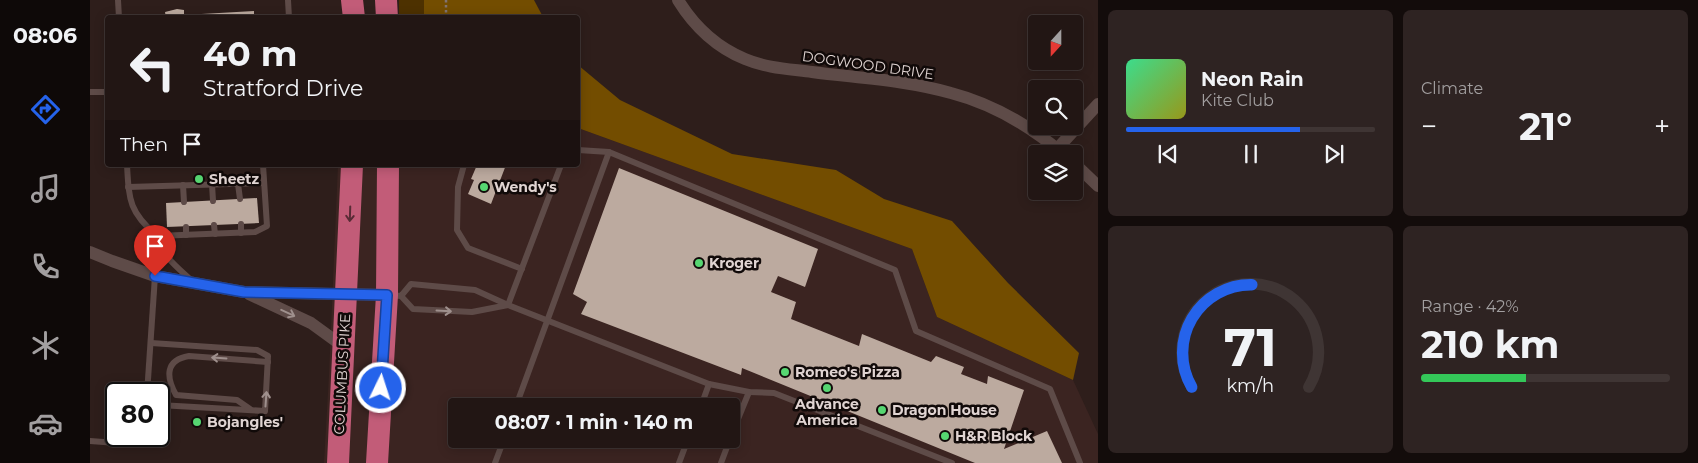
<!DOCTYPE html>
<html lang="en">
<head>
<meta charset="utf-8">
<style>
  :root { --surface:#221614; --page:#2e2322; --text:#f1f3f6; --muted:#a29fa0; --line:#3f3534; --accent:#2563eb }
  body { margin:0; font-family:Montserrat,sans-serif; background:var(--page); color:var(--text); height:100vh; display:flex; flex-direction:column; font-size:19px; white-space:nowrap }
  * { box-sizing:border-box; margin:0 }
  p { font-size:16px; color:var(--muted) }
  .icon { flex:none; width:28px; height:28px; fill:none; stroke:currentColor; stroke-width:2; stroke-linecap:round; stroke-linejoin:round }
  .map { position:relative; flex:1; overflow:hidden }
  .side { display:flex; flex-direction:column; gap:10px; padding:10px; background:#130c0b; width:600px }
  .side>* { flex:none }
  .hud { position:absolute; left:15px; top:15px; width:475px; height:152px; border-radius:5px; box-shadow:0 2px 12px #0003,0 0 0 1px var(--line); background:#221614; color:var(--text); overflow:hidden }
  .needle { width:32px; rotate:201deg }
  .tools { position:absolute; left:938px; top:15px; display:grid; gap:10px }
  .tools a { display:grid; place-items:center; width:55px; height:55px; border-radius:5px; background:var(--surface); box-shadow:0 2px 12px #0003,0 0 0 1px var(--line); font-size:25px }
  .speed { position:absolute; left:15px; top:382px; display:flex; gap:10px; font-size:25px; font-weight:700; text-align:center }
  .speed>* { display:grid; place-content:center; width:65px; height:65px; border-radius:50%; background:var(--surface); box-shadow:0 2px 12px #0003,0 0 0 1px var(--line); line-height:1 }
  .speed .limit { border:2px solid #111; border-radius:8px; background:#fff; color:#111 }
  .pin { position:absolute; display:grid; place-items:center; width:42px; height:42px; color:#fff; margin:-51px -21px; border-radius:50% 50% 50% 0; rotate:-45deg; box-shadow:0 0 5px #0007 }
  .pin .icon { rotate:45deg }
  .me { position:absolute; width:55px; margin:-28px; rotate:4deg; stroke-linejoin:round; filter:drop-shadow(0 0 4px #0008) }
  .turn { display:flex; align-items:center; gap:18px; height:105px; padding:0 15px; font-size:22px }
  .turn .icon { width:65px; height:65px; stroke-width:2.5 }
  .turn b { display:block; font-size:35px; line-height:42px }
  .then { display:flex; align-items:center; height:48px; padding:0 15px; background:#0003; gap:10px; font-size:19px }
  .big { font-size:38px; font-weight:700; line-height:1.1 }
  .side .card { flex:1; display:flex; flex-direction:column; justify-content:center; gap:8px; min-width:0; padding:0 18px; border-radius:8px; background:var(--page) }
  .side .dial { align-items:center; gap:0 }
  .dial svg { height:130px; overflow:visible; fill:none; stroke:var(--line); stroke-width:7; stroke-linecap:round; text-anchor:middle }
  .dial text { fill:var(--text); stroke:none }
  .song { display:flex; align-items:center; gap:15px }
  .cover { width:60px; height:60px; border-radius:8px; background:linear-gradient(135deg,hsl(150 70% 55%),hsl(60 70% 35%)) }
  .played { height:5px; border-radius:2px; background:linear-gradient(90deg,var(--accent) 70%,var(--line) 70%) }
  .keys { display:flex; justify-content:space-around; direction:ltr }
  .heat { display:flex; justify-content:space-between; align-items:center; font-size:28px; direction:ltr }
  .charge { height:8px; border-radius:4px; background:linear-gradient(90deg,#34c759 42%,var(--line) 0) }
  .side .tiles { flex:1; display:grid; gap:10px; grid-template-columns:repeat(2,1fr) }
  .trip { position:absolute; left:358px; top:398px; width:292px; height:50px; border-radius:5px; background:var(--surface); box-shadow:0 2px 12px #0003,0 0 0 1px var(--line); font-weight:700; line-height:50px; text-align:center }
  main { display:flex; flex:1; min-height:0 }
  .tabs { display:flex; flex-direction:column; width:90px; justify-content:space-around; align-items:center; background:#0e0908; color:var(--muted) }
  .tabs .icon { width:35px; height:35px }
  .tabs .active { color:var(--accent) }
  .tabs b { font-size:22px; color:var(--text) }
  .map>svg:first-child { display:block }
</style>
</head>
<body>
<main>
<nav class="tabs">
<b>08:06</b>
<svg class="icon active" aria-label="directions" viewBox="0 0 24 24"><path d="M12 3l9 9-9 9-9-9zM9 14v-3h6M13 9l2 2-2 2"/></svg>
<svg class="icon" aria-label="music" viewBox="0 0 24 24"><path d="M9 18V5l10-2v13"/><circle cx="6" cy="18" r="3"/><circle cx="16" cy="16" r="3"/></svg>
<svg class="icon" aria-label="phone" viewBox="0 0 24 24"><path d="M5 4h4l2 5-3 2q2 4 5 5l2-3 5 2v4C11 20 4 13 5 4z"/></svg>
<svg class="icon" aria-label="climate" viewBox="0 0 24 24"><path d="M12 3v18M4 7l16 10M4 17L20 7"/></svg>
<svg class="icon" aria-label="car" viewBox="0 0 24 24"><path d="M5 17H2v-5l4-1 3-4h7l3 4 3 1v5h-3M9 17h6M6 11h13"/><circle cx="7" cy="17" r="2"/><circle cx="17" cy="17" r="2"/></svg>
</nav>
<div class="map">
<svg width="1008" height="463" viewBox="0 0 1008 463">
  <rect width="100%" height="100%" fill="#2e1e1b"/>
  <path fill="#3b2421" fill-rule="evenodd" d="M488,128L822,249L847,317L983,380L1008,434V463H234L239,375L248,165H488ZM366,406H641V439H366Z"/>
  <rect fill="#4d3100" x="309" y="0" width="25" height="17"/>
  <g fill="#734d00">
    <path d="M334,0H444L453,17H334Z"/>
    <path d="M488,65L530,100L642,154L746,170L794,199L862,221L918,283L989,353L983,380L847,317L822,249L488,128Z"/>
  </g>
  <g fill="#bcaa9f">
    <path d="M87,9L94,10V15L164,11V18H76L75,12Z"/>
    <path d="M387,165H416L401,204L378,194L384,180L381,179Z"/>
    <path d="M529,168L728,249L715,287L688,276L681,292L706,302L701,319L769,346L772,334L841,362L846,356L874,367L871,374L897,384L898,376L934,390L914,449L957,431L972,463H885L652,368L651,375L491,314L497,302L483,294Z"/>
    <path d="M167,198L169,223L77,227L76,203Z"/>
  </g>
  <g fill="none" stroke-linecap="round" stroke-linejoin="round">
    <path stroke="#817370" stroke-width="2.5" stroke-dasharray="2.5 2.5" stroke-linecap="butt" d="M356,0V18"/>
    <g stroke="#5e4b48" stroke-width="6">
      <path d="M28,0L29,18"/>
      <path d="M198,0L199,18"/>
      <path d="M0,92H18"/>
      <path d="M488,150L519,152L805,270L826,331L960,389L990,463"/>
      <path d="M37,165C39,200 39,212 67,236"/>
      <path d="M374,165L368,187L367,230L378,248L432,269"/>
      <path d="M471,165L418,305L619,384L659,392L684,393L862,463"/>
      <path d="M122,184L123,201"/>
      <path d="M148,184L150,199"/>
      <path d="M93,185L94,202"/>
      <path d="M38,187L174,183"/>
      <path d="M151,224V233"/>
      <path d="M124,225L125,234"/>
      <path d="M96,227V235"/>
      <path d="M101,280C87,267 71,255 67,236L165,232L177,226L173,165"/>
      <path d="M300,295L311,296L323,309L382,312L418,305L385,290L321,284L311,296"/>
      <path d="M61,343L167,350L178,356L175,411L69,405"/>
      <path d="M57,394L65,276"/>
      <path d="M426,406L519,152"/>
      <path d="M611,406L619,384"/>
      <path d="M160,409L147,400L86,395C76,377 75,360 99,356L178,362"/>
      <path d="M641,436L659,392"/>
      <path d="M0,441L54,445V436"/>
      <path d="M405,463L414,439"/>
      <path d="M589,463L598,439"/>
      <path d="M631,463L640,439"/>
    </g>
    <g stroke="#5e4b48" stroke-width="12">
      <path d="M588,0C604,26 626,47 655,59C676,68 700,69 722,72C768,78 816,80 861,93C903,104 939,125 973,154"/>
      <path d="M967,149L1008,104"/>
      <path d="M984,163L1008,186"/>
      <path d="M0,252L22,261L65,276L154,292L297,295"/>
      <path d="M159,294L221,323L254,347"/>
    </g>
    <g stroke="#c25c78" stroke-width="22">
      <path d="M262,0L264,18"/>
      <path d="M296,0L297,18"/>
      <path d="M248,463L262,165"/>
      <path d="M287,463L297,295L298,165"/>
    </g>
  </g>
  <defs><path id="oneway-shaft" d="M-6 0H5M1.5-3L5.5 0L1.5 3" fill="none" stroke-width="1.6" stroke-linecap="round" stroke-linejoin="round" transform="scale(1.25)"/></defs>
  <use stroke="#582b35" href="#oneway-shaft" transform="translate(260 214) rotate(92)"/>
  <g stroke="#9f908d">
    <use href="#oneway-shaft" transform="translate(354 311) rotate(3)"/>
    <use href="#oneway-shaft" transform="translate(198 313) rotate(25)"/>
    <use href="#oneway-shaft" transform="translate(129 358) rotate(-176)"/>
    <use href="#oneway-shaft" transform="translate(176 399) rotate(-86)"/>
  </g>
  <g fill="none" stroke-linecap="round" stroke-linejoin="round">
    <g stroke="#184099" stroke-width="12">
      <path id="route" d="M65,276L154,292L297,295L291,388"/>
    </g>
    <use href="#route" stroke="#2563eb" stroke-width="9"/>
  </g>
  <g fill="#56d671" stroke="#110a09" stroke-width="2">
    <circle cx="109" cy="179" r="5"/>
    <circle cx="394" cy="187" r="5"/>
    <circle cx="609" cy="263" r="5"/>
    <circle cx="695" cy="372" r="5"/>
    <circle cx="737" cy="388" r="5"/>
    <circle cx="792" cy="410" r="5"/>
    <circle cx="107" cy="422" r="5"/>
    <circle cx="855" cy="436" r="5"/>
  </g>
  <g text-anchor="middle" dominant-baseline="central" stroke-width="5" stroke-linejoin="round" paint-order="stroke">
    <g font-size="14" fill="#e0d4d2" stroke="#110a09">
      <text transform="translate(778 65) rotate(8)">DOGWOOD DRIVE</text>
      <text transform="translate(252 374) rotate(-87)">COLUMBUS PIKE</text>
    </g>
    <g font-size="14" font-weight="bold" fill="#e0d4d2" stroke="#110a09" text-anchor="start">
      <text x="119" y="179">Sheetz</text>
      <text x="404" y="187">Wendy's</text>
      <text x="619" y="263">Kroger</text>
      <text x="705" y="372">Romeo's Pizza</text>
      <text x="737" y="404" text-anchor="middle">Advance<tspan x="737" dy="16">America</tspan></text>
      <text x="802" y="410">Dragon House</text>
      <text x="117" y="422">Bojangles'</text>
      <text x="865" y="436">H&amp;R Block</text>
    </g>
  </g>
</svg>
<div class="tools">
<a><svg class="needle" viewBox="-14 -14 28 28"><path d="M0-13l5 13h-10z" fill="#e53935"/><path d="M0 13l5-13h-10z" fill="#a29fa0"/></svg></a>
<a><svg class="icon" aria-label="search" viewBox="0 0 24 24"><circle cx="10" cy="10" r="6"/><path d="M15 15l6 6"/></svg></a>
<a><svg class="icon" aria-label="layers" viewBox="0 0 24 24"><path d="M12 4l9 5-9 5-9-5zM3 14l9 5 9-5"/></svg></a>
</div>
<div class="speed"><div class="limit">80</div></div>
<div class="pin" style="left:65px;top:276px;background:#d93025"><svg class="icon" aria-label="arrive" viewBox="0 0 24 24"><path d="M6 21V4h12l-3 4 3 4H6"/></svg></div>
<svg class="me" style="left:291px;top:388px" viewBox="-20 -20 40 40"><circle r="17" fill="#2563eb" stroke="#fff" stroke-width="3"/><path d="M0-11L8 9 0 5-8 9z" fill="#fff"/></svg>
<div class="trip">08:07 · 1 min · 140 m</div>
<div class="hud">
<div class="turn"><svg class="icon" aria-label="left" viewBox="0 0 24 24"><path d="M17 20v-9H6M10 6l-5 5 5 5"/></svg><div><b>40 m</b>Stratford Drive</div></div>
<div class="then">Then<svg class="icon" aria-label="arrive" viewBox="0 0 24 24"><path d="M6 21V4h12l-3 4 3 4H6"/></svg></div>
</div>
</div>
<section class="side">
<div class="tiles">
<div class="card">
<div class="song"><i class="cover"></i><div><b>Neon Rain</b><p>Kite Club</p></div></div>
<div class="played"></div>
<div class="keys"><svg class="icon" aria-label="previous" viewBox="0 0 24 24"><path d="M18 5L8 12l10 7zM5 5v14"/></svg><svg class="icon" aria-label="pause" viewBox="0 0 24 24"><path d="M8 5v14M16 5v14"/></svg><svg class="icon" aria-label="next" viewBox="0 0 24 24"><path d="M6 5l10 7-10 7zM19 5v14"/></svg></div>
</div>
<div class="card"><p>Climate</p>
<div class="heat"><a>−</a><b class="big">21°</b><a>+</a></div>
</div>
<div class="card dial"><svg viewBox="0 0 100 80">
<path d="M14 69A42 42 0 1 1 86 69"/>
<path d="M14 69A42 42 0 0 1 51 6" stroke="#2563eb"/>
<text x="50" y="56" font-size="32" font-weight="700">71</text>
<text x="50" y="72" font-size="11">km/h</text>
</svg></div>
<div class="card"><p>Range · 42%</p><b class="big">210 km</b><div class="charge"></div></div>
</div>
</section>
</main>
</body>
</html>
